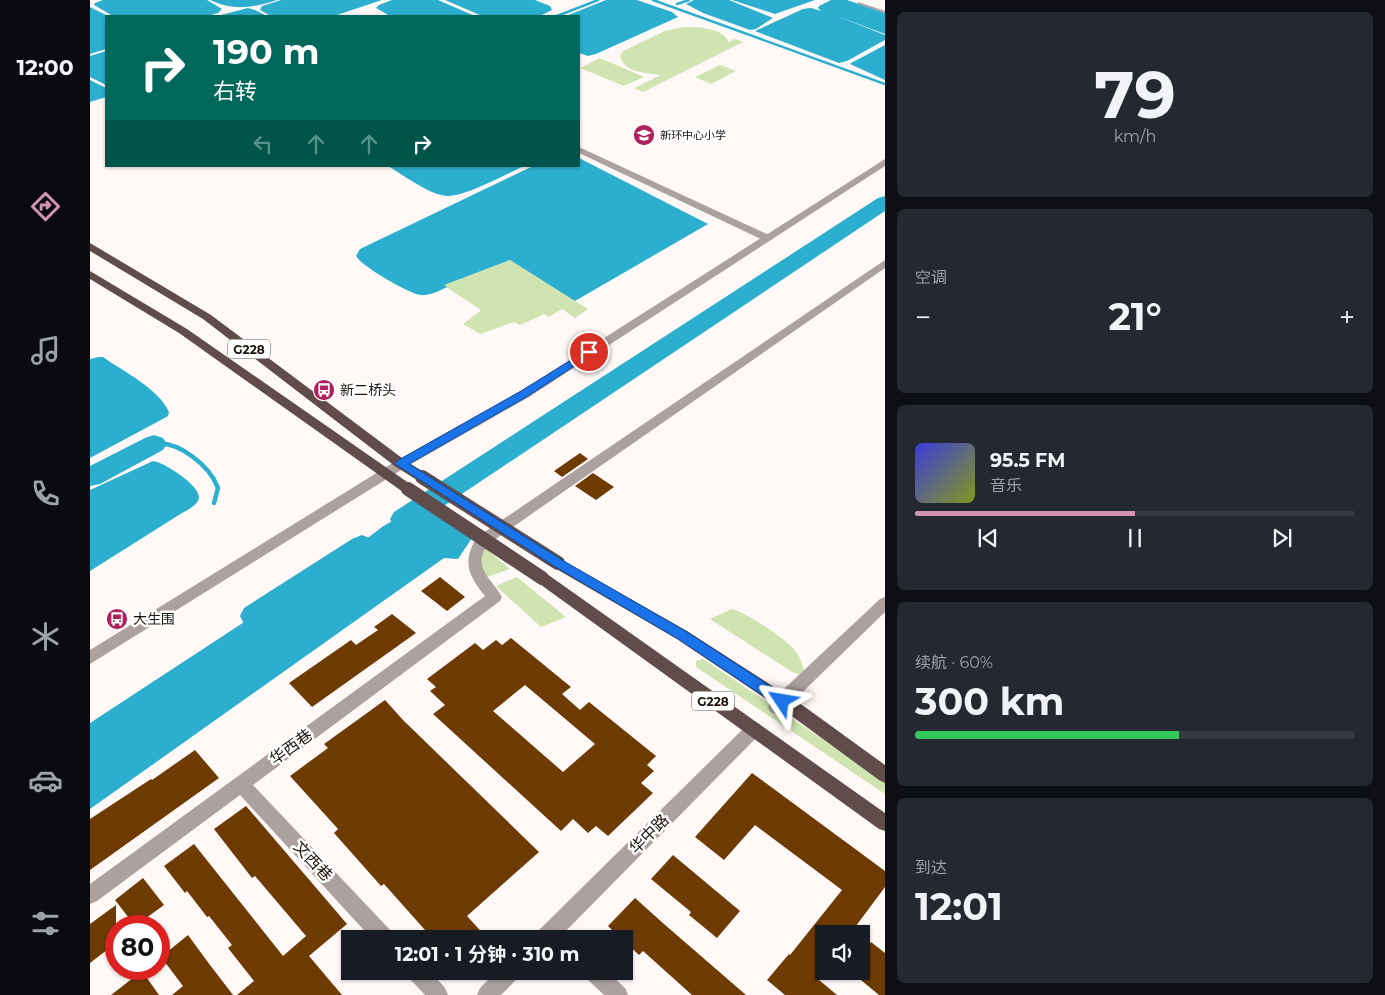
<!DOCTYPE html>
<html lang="zh">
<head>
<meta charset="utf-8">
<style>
  :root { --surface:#171b24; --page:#242831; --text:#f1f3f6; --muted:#9ea1a6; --line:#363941; --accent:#d394b1 }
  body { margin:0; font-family:Montserrat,"Noto Sans SC",sans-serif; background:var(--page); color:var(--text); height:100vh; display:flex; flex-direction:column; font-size:19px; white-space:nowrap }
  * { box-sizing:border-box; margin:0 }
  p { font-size:16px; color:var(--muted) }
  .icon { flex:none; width:28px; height:28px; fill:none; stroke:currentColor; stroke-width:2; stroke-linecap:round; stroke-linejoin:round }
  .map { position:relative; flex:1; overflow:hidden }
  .panel { display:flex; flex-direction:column; gap:12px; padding:12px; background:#0d0f14; width:500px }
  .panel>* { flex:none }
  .hud { position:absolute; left:15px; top:15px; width:475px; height:152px; border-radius:0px; box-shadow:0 1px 4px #0004; background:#00695c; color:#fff; overflow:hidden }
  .controls { position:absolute; left:725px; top:925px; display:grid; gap:10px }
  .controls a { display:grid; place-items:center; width:55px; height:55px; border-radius:0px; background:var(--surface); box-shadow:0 1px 4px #0004; font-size:25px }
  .speed { position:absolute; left:15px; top:915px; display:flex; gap:10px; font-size:25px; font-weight:700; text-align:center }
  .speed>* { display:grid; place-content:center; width:65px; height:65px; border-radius:50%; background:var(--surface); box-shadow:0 1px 4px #0004; line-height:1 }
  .speed .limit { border:8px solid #d22; background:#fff; color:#111 }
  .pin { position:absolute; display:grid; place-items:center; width:42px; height:42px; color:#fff; margin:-21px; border:2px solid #fff; border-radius:50%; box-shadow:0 1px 5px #0007 }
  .me { position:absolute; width:55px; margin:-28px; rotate:303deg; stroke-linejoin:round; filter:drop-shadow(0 0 4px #0008) }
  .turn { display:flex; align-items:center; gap:18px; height:105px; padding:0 25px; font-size:22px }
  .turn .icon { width:65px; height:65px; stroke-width:2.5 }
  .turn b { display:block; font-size:35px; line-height:42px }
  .lanes { display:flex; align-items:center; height:48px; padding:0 25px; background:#0003; justify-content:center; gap:25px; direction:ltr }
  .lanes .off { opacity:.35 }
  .big { font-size:38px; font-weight:700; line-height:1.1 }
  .panel .card { flex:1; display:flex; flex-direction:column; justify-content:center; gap:8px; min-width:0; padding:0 18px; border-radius:8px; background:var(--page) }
  .panel .dial { align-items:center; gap:0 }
  .dial b { font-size:65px; line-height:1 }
  .song { display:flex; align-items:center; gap:15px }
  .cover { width:60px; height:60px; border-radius:8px; background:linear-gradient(135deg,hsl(240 70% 55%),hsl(70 70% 35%)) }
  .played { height:5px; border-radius:2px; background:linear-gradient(90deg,var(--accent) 50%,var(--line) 50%) }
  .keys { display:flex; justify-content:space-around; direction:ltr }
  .heat { display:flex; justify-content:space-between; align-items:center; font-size:28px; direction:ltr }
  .charge { height:8px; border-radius:4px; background:linear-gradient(90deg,#34c759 60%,var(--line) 0) }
  .trip { position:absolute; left:251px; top:930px; width:292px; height:50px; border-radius:0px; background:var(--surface); box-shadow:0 1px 4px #0004; font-weight:700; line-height:50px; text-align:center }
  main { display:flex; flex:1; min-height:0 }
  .menu { display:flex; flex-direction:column; width:90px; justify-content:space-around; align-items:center; background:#090b0e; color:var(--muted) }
  .menu .icon { width:35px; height:35px }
  .menu .current { color:var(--accent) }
  .menu b { font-size:22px; color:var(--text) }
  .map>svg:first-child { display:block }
</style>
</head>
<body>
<main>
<nav class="menu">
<b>12:00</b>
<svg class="icon current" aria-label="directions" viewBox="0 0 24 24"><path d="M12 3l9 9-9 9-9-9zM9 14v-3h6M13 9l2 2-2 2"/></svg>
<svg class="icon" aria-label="music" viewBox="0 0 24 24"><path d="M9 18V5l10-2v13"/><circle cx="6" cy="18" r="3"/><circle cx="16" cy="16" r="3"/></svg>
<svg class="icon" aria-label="phone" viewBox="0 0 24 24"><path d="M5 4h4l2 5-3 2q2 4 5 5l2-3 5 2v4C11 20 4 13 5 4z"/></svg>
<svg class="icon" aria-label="climate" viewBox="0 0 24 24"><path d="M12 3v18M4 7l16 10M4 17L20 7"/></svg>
<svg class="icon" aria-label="car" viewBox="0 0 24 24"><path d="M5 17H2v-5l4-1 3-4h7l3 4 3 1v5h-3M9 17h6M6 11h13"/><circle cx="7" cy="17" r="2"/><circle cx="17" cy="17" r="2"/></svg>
<svg class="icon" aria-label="filters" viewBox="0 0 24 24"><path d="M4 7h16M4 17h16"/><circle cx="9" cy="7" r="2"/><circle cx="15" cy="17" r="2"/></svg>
</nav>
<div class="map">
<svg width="795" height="995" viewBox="0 0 795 995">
  <rect width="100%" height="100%" fill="#fef9f6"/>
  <g fill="#cfe4b0">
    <path d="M593,27C608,27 631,27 639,42L645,39L653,42L553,92L544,88L571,75C557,73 534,73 530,56L533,51L575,31Z"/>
    <path d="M510,58L554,77L534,86L490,68Z"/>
    <path d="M630,65L646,71L621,84L605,77Z"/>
    <path d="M420,260L498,309L485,318L472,309L459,317L454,314L430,325L424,322L390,334L373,324L391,310L353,285Z"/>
    <path d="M394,547L420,569L397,577L392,570L391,550Z"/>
    <path d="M427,577L476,617L451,627L406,586Z"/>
    <path d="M642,609C658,614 690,635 702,647C710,655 713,665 715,676L702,672L620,619Z"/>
    <path d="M613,659L795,781V794L606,667V661Z"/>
  </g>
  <g fill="#2cafcf">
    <path d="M13,0H117L132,9L128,13L117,16H23L4,5L5,3Z"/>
    <path d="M120,0H187C162,8 144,11 120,0Z"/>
    <path d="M191,0H292L244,16H181L170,10L172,6Z"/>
    <path d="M302,0H348L385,16H300L286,8L289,5Z"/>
    <path d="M355,0H445L460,6L462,10L450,16H392Z"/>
    <path d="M516,0H547L582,12L588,17L506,54L498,56L489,53V16H476Z"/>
    <path d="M604,0H639L683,18L666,29L660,30L613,13L596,4Z"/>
    <path d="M642,0H725L685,14Z"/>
    <path d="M741,0H757L795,13V34L747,16L795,35V40L757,61L749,63L665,31L713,9L721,8L731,11L728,8L729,6Z"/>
    <path d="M0,7L18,16L16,49L0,54Z"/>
    <path d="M158,8L165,10L177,16H127Z"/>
    <path d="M795,45V80L760,64L761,63Z"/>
    <path d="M16,51V85L0,77V56Z"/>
    <path d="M0,80L16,88V97L0,102Z"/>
    <path d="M489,158L618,224L485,301L420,260L354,285L357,287C349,291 339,296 330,295C318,293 271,266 266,256L270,249L443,166H489Z"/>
    <path d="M298,166H434C417,174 374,197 357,196C340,195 313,175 298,166Z"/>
    <path d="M9,357H13C34,372 68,388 79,412L78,416L69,421L0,458V359Z"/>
    <path d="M63,461C74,462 109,485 109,497C109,504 98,510 92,513L0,571V490Z"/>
    <path d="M337,500L386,532L368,559L354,558L0,809V723L194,596L205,594L292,527Z"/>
  </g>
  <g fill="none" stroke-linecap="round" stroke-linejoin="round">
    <g stroke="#2cafcf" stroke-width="2.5">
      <path d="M563,0L795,84"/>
      <path d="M587,4L599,0"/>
      <path d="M467,16L508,0"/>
    </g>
    <path stroke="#2cafcf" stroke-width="4.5" d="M64,444C88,440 120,466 128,488L124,503"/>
    <g fill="#2cafcf" fill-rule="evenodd">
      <path d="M795,196V211L324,526L314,529L304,526L300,519L304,512L788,198Z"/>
      <path d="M64,435L73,438L77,444L73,450L10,484L0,486V466L55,438Z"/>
      <path d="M272,535L282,539L286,546L282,553L176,624L165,628L154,624L150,616L154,608L262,539Z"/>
    </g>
  </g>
  <g fill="#6e3b05" fill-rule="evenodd">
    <path d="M490,453L498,459L472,477L464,471Z"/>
    <path d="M503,473L524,487L506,500L485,486Z"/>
    <path d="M350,577L375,597L357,611L331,591Z"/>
    <path d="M302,614L326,633L222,707L199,683L261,640L266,645L288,630L284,627Z"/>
    <path d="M421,638L481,687L472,694L490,710L499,702L566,756L557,765L564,771L551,783L563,793L518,836L506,826L498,833L483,819L471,831L343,714L355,705L340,691L346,687L337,679L385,643L393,650L406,640L412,645ZM435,685L505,744L473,772L403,711Z"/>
    <path d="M295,700L313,720L449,852L377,916L398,939H343L294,884L291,886L244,833L248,829L200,776L238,748L234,744Z"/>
    <path d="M105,750L129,778L0,870V819L61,779L62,780Z"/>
    <path d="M662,773L795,871V887L760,934H734V975L729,980L747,995H695L677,980L699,954L700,955L752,890L665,825L634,860L605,837Z"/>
    <path d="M156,806L257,924L219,956L252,995H147L164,981L138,948L142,945L119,916L117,917L97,891L95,893L74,866L104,844L193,956L216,936L165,876L162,878L124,829Z"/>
    <path d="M583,855L650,911L627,938L599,915L601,912L561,879Z"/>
    <path d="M53,878L74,905L45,926L25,900Z"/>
    <path d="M545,898L574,924L656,995H602L553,951L549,955L535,942V939H531L518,926Z"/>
    <path d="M26,905V943L0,963V924Z"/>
    <path d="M98,935L117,961L143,995H82L93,986L71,957Z"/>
    <path d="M781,942L795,953V995H789L760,971H771V956Z"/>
    <path d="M52,971L69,995H21Z"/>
  </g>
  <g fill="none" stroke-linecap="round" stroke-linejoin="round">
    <path fill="#ada1a0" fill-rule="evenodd" d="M768,2L795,11V13L768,4Z"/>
    <g fill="#ada1a0" fill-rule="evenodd">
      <path d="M489,147L681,236L682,238L677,241L673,240L489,153Z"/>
      <path d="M795,260V268L397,545C382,569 402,578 412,597L410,601L163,785L302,932L304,939H282L150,795L7,901L0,904V884L395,596C378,575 372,562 387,537Z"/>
      <path d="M795,597V612L692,712L686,714L680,712L678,707L680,702L790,599Z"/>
      <path d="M664,722L670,724L672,729L670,734L468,939H445L447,932L658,724Z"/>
      <path d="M316,971H340L355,988L358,995H335L319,978Z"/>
      <path d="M407,971H431L428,978L411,995H387L390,988Z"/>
      <path d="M493,971H517L535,988L538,995H514L496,978Z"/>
    </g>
    <path fill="#ada1a0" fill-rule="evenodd" d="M795,159V166L439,397L316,467L0,664V650L306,461L431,391Z"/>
    <g fill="#604c4a" fill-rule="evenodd">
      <path d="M0,243L121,315L316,461L337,474L339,477L337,480H327L306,467L113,319L0,251Z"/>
      <path d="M0,271L97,329L323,486L325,489L323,492H313L89,333L0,279Z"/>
      <path d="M468,558L597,631L715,707L795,765V783L789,780L703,717L587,639L463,567L461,563L463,559Z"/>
      <path d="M452,572L457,574L795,813V831L789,829L447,582L445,578L447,574Z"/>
    </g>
    <g stroke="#604c4a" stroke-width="14">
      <path d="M332,477L468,563"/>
      <path d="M318,489L452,578"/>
    </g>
  </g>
  <path fill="#1a73e8" stroke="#114b97" d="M499,349L504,352L503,354L438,396L319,464L472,560L597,632L697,697L699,701L697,705L692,707L687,705L588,639L464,566L305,464L307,461L431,391Z"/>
  <defs>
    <g id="school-disc" transform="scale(1.125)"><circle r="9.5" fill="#ae215c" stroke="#fff"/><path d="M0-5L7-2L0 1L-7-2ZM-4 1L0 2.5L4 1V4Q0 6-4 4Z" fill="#fff"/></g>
    <g id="bus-disc" transform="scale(1.125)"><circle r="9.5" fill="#ae215c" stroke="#fff"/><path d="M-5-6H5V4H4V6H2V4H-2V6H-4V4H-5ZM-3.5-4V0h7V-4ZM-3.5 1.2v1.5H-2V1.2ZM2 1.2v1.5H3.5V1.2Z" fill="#fff"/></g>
  </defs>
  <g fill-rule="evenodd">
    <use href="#school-disc" x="554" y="135"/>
    <use href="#bus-disc" x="234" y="390"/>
    <use href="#bus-disc" x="27" y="619"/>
  </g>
  <g text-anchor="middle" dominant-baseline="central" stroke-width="5" stroke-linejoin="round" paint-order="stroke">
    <g font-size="11" fill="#1b150f" stroke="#fff" text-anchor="start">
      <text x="570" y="135">新环中心小学</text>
    </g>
    <g fill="#fff" stroke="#5f5b57" stroke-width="1">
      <rect x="138" y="339.5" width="42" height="19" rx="4"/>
      <rect x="602" y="691.5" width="42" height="19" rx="4"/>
    </g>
    <g font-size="12" font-weight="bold" fill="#1b150f">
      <text x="159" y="349">G228</text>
      <text x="623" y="701">G228</text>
    </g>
    <g font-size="14" fill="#1b150f" stroke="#fff" text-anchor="start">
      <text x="250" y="390">新二桥头</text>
      <text x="43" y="619">大生围</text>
    </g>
    <g font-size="16" fill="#1b150f" stroke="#fff">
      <text transform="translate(201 747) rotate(-36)">华西巷</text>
      <text transform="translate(559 834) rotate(-45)">华中路</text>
      <text transform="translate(223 861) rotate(47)">文西巷</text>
    </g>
  </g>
</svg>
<div class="controls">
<a><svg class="icon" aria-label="sound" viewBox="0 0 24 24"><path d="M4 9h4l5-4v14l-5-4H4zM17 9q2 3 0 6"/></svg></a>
</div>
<div class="speed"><div class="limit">80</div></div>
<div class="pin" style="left:499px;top:352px;background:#d93025"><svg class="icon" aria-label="arrive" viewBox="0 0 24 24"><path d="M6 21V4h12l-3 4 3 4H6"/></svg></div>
<svg class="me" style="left:692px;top:701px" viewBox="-20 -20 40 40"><path d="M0-17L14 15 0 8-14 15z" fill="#1a73e8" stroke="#fff" stroke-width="4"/></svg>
<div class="trip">12:01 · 1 分钟 · 310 m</div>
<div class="hud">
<div class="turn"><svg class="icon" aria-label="right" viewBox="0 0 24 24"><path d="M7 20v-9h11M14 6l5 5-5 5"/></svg><div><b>190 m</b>右转</div></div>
<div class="lanes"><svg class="icon off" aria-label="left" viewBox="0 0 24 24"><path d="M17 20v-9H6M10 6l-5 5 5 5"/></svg><svg class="icon off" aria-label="ahead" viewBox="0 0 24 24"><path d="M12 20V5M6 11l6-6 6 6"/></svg><svg class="icon off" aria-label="ahead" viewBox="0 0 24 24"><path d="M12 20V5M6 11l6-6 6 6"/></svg><svg class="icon" aria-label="right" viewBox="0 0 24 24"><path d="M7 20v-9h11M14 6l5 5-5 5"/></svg></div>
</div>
</div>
<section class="panel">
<div class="card dial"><b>79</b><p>km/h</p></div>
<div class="card"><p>空调</p>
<div class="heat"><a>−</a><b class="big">21°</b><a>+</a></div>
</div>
<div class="card">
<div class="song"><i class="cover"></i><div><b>95.5 FM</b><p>音乐</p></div></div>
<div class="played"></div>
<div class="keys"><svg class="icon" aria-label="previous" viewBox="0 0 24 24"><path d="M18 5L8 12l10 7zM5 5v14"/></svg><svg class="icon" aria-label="pause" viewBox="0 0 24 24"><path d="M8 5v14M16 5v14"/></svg><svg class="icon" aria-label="next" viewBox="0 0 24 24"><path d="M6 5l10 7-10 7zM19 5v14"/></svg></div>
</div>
<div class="card"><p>续航 · 60%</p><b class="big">300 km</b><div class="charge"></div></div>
<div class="card"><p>到达</p><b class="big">12:01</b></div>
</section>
</main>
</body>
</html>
